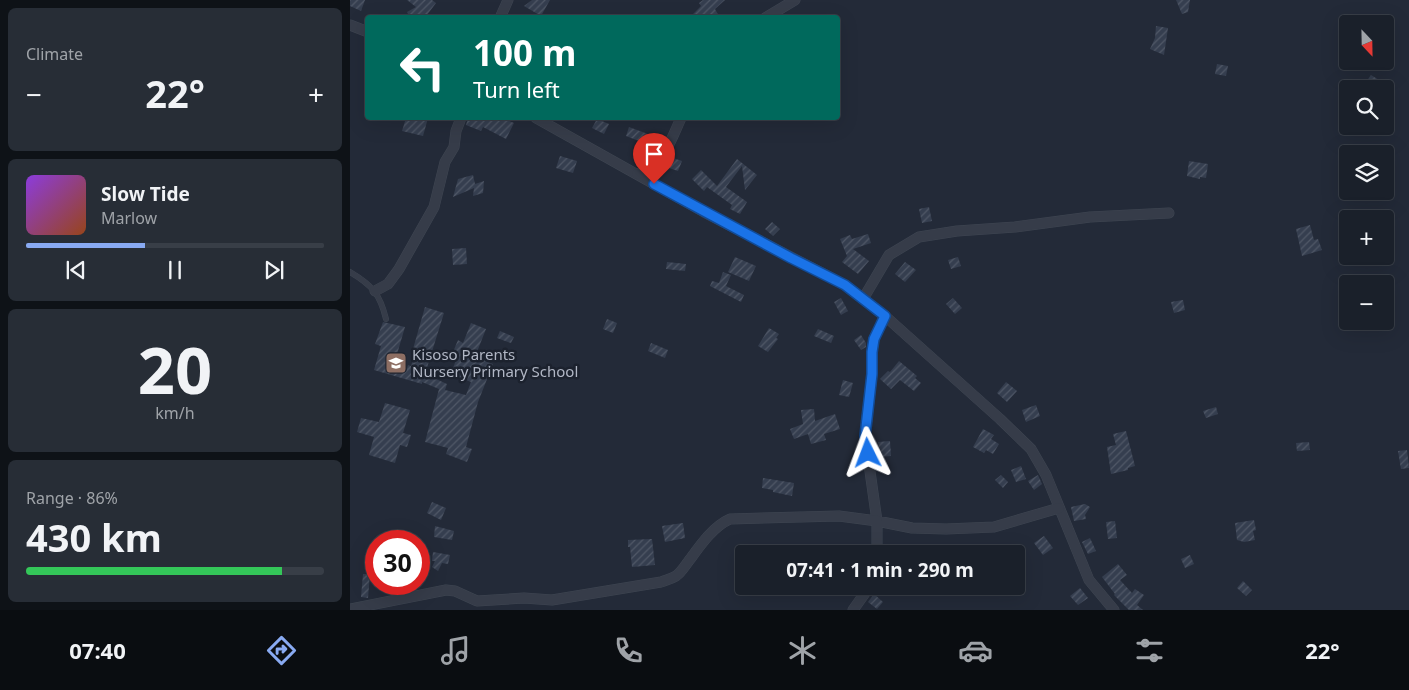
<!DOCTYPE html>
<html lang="en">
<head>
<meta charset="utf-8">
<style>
  :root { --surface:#1a202a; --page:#272d36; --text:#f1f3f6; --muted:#9fa3a8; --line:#383e47; --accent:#89aaf2 }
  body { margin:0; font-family:"Noto Sans",sans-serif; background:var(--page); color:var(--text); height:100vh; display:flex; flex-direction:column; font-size:19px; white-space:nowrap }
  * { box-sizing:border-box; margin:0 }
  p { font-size:16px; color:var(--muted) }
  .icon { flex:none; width:28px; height:28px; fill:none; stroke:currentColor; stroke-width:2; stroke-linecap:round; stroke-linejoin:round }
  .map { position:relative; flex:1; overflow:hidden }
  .sheet { display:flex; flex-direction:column; gap:8px; padding:8px; background:#0e1217; width:350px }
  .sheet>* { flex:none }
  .top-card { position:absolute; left:15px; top:15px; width:475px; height:105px; border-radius:5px; box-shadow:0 5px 20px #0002,0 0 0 1px var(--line); background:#00695c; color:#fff; overflow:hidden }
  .needle { width:32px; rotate:158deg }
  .tools { position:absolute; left:989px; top:15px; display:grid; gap:10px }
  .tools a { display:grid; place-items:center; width:55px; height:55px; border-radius:5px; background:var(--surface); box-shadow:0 5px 20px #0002,0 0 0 1px var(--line); font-size:25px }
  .speed { position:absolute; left:15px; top:530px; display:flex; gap:10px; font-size:25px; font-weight:700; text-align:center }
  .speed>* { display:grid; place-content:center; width:65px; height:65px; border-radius:50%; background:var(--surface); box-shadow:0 5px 20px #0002,0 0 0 1px var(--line); line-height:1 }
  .speed .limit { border:8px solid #d22; background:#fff; color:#111 }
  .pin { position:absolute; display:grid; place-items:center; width:42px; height:42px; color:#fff; margin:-51px -21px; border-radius:50% 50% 50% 0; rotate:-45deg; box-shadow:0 0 5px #0007 }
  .pin .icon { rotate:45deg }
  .me { position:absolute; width:55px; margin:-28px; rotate:357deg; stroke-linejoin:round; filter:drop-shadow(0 0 4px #0008) }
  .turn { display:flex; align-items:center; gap:18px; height:105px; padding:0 25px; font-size:22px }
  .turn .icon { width:65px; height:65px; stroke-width:2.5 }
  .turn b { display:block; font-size:35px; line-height:42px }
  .big { font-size:38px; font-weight:700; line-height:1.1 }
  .sheet .tile { flex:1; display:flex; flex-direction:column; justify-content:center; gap:8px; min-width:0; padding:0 18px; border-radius:8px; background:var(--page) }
  .sheet .dial { align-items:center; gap:0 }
  .dial b { font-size:65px; line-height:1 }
  .song { display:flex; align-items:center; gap:15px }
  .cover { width:60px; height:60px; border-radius:8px; background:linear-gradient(135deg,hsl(270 70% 55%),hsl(20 70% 35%)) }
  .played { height:5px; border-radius:2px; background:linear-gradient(90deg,var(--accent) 40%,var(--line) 40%) }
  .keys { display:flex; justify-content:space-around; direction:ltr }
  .heat { display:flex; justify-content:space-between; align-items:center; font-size:28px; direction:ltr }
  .charge { height:8px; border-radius:4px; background:linear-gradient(90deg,#34c759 86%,var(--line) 0) }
  .trip { position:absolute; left:385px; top:545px; width:290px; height:50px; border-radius:5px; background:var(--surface); box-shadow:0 5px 20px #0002,0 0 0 1px var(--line); font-weight:700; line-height:50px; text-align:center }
  .dock { display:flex; height:80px; justify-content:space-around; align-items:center; background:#0a0d11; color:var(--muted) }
  .dock .icon { width:35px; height:35px }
  .dock .active { color:var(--accent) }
  .dock b { font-size:22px; color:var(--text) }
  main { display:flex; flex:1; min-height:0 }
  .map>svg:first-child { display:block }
</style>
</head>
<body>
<main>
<section class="sheet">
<div class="tile"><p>Climate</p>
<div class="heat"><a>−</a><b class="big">22°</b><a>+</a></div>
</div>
<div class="tile">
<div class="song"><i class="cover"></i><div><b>Slow Tide</b><p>Marlow</p></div></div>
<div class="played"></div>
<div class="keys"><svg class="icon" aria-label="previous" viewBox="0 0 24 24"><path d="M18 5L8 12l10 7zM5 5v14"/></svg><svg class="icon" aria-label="pause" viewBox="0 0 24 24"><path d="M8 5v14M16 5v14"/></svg><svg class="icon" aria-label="next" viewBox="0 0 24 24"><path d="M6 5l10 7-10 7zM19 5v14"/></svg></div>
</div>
<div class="tile dial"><b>20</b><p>km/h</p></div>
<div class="tile"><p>Range · 86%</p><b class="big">430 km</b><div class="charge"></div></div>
</section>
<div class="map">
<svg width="1059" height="610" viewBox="0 0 1059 610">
  <defs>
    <pattern id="building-hatch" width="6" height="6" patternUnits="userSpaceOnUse" patternTransform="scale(1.25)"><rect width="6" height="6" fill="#353e4f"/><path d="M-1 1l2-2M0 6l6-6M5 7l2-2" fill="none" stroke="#505867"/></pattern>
  </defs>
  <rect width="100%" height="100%" fill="#232a38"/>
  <g fill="url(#building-hatch)">
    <path d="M0,0H15L11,11L0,6Z"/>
    <path d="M57,0H82L86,3L77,15L69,18H60L57,12L66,7Z"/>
    <path d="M182,0H200L191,16L174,6Z"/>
    <path d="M353,0H375L365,9L370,18H339L351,6L349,3Z"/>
    <path d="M826,0H840L838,12L832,14Z"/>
    <path d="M806,26L818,28L814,55L800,49L805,38Z"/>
    <path d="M867,64L878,66L876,76L865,74Z"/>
    <path d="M1021,75L1029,80L1027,84L1034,89H1011Z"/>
    <path d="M56,118H78L73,136L52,131Z"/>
    <path d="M118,118H152L164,123L156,139L133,127L131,131L116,125Z"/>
    <path d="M247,119L259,124L254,134L242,128Z"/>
    <path d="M279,127L298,134L294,143L276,136Z"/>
    <path d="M210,156L227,161L223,173L206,168Z"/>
    <path d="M323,158L332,161L328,171L319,168Z"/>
    <path d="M387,159L407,175L395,190L392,166L376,187L397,202L390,214L380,209L382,205L357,187L354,191L342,179L351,170L367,186Z"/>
    <path d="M839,161L858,164L856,178L850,177V179L837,176Z"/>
    <path d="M123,175L125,184L134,181L133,193L123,196L124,188L103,197L108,179Z"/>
    <path d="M579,207L582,221L572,223L569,209Z"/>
    <path d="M422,222L430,229L423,236L415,229Z"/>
    <path d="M960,225L964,240L968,239L972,250L952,256L946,229Z"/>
    <path d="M518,234L521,243L503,249L519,261L508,274L492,262L497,256L490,239L500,235L502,239Z"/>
    <path d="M116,248L117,264L103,265L102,249Z"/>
    <path d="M385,257L406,266L399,281L378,272Z"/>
    <path d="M608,257L611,266L601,269L598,260Z"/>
    <path d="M317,262L336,264L335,271L316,269Z"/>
    <path d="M555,262L566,270L555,282L545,274Z"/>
    <path d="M373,272L381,275L376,286L394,295L391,302L360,286L362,281L369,283Z"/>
    <path d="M491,298L498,311L491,315L484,302Z"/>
    <path d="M603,298L612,308L605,314L596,304Z"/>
    <path d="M833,300L835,310L824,313L821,302Z"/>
    <path d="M75,307L94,313L75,374L97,384L95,390L116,395L121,382L101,374L108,354L103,352L108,340L113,343L121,323L136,329L125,357L143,364L128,402L116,447L122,449L117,462L96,454L98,448L75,442L89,389L72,382V384L24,370L31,346L25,344L33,322L55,327L43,368L56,372L58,365L61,366L66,350L63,349Z"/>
    <path d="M257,319L267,323L263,333L253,329Z"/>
    <path d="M419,328L429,334L426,338L428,339L418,352L408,346Z"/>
    <path d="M468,329L484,336L481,343L464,336Z"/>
    <path d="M150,331L164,337L161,343L147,338Z"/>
    <path d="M511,335L516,343V347L511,350L504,340Z"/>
    <path d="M301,343L318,350L315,358L298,351Z"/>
    <path d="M549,361L567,376L565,378L571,383L564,391L550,380L541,389L530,379L538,371L540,372Z"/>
    <path d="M493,380L503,383L499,397L489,395Z"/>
    <path d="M656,382L667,391L657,402L647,393Z"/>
    <path d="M35,403L60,410L53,433L61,435L57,447L50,445L45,463L19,455L24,437L7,432L11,418L29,422Z"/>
    <path d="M686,405L690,416L676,422L672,410Z"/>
    <path d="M866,407L868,414L856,418L853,411Z"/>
    <path d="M464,409L465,421L485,414L490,429L474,434L476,440L461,444L458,434L444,439L440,429L453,424L451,410Z"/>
    <path d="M633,429L644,435L641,439L649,444L643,454L636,450L634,453L623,447Z"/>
    <path d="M776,431L785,466L778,468V470L761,474L757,447L766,445L763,434Z"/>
    <path d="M540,441L541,456L530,457L528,442Z"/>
    <path d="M959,442L960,450L947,451L946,443Z"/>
    <path d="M1057,450L1059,468L1051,469L1048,451Z"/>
    <path d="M671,466L676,479L666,482L661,470Z"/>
    <path d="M651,475L658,482L653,488L645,480Z"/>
    <path d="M688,475L692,484L684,490L678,481Z"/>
    <path d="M413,478L444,483L442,496L423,492V490L412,488Z"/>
    <path d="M82,502L96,508L91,520L77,513Z"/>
    <path d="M735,504L740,507L735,515L736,519L724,521L721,507Z"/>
    <path d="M904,520L906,530L903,531L905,540L894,542L887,540L885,523Z"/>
    <path d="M765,521L767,538L758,539L756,522Z"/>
    <path d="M333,523L335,538L315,542L312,526Z"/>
    <path d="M85,526L104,531L102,540L84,537Z"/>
    <path d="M694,536L703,548L693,555L684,543Z"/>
    <path d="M740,538L746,551L738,554L732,542Z"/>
    <path d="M302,539L305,565L282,567L280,547H278V540Z"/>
    <path d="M83,552L100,555L98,564L92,563L88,571L82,567L85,561H82Z"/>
    <path d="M840,555L844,564L835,568L831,559Z"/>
    <path d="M768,564L777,575L770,580L782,593L785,589L794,595L787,605L793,610H779L764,595L765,594L752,577Z"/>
    <path d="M13,574H20L18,598L11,597Z"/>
    <path d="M893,581L902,590L896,596L887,588Z"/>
    <path d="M533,586H555L556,589L535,594Z"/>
    <path d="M730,588L738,598L728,605L720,596Z"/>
    <path d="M524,594L533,602L527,609L518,602Z"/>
  </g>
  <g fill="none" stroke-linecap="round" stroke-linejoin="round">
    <g stroke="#3f4652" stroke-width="6">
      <path id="service" d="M0,272C22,285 30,294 36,319"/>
    </g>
    <g stroke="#3f4652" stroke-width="11">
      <g id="minor">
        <path d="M150,18L158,0"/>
        <path d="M415,18L445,0"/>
        <path d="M0,25L18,32"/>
        <path d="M186,118L354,212L495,285L535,316L650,419L681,449L696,475L739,580L764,610"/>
        <path d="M287,174C313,167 321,140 331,118"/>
        <path d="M25,291L38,284L49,269L84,207L95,162L104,147L106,131L111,118"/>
        <path d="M513,299L539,255L569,237L607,231L665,227L740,217L819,213"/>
        <path d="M535,316L524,339L522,352V374L515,436L527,521L562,528L596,529L644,527L709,508"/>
        <path d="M0,609L96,590L105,591L127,601L174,598L202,600L311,582C316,580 321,579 326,576C332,572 336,564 341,558C351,544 364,526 380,519L489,516L527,521V554"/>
        <path d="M503,610L520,586"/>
      </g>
    </g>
    <use href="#service" stroke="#363c49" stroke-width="5"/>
    <use href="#minor" stroke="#363c49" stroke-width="10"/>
  </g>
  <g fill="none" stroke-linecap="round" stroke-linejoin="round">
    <g stroke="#114b97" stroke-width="12">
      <path id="route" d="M304,184L441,258L495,285L535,316L524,339L522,352V374L515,436L518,453"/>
    </g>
    <use href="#route" stroke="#1a73e8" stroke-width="9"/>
  </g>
  <defs>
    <g id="school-square" transform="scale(1.125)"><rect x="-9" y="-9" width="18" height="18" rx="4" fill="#8d6e63" stroke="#1c222e"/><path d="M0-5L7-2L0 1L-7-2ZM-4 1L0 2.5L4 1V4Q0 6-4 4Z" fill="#fff"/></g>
  </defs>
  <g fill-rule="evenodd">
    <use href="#school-square" x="46" y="363"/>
  </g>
  <g text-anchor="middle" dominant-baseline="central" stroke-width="5" stroke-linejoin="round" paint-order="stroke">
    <g font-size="15" fill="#b1b7c5" stroke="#1c222e" text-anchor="start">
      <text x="62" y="354">Kisoso Parents<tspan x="62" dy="17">Nursery Primary School</tspan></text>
    </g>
  </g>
</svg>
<div class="tools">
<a><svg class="needle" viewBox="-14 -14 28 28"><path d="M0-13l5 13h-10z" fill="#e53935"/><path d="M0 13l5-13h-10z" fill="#9fa3a8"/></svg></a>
<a><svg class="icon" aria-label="search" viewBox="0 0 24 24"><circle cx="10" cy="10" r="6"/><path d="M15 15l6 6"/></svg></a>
<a><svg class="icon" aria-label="layers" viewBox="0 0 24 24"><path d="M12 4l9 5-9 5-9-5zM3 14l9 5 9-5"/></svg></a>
<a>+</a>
<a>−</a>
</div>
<div class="speed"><div class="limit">30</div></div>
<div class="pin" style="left:304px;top:184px;background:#d93025"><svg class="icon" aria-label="arrive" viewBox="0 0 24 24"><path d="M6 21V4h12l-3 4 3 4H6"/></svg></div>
<svg class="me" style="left:518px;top:453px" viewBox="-20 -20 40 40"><path d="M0-17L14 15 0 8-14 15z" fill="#1a73e8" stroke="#fff" stroke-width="4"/></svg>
<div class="trip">07:41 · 1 min · 290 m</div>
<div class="top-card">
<div class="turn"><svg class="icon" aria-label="left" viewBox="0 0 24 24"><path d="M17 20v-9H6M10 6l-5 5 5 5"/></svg><div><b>100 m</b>Turn left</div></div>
</div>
</div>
</main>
<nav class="dock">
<b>07:40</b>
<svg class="icon active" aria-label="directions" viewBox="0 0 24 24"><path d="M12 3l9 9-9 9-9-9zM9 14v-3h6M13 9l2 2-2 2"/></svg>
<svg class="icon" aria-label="music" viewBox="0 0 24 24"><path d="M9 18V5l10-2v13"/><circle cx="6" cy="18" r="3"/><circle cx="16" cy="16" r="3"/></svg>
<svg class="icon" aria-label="phone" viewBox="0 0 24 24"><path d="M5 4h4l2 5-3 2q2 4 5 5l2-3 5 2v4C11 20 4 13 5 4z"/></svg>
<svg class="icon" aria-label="climate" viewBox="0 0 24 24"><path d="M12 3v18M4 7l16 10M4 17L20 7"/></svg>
<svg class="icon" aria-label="car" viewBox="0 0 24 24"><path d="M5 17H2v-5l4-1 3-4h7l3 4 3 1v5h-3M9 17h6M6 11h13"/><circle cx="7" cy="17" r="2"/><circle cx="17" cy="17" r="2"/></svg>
<svg class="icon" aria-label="filters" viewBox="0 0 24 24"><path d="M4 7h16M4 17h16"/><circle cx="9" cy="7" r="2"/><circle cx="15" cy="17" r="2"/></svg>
<b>22°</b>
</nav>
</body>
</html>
